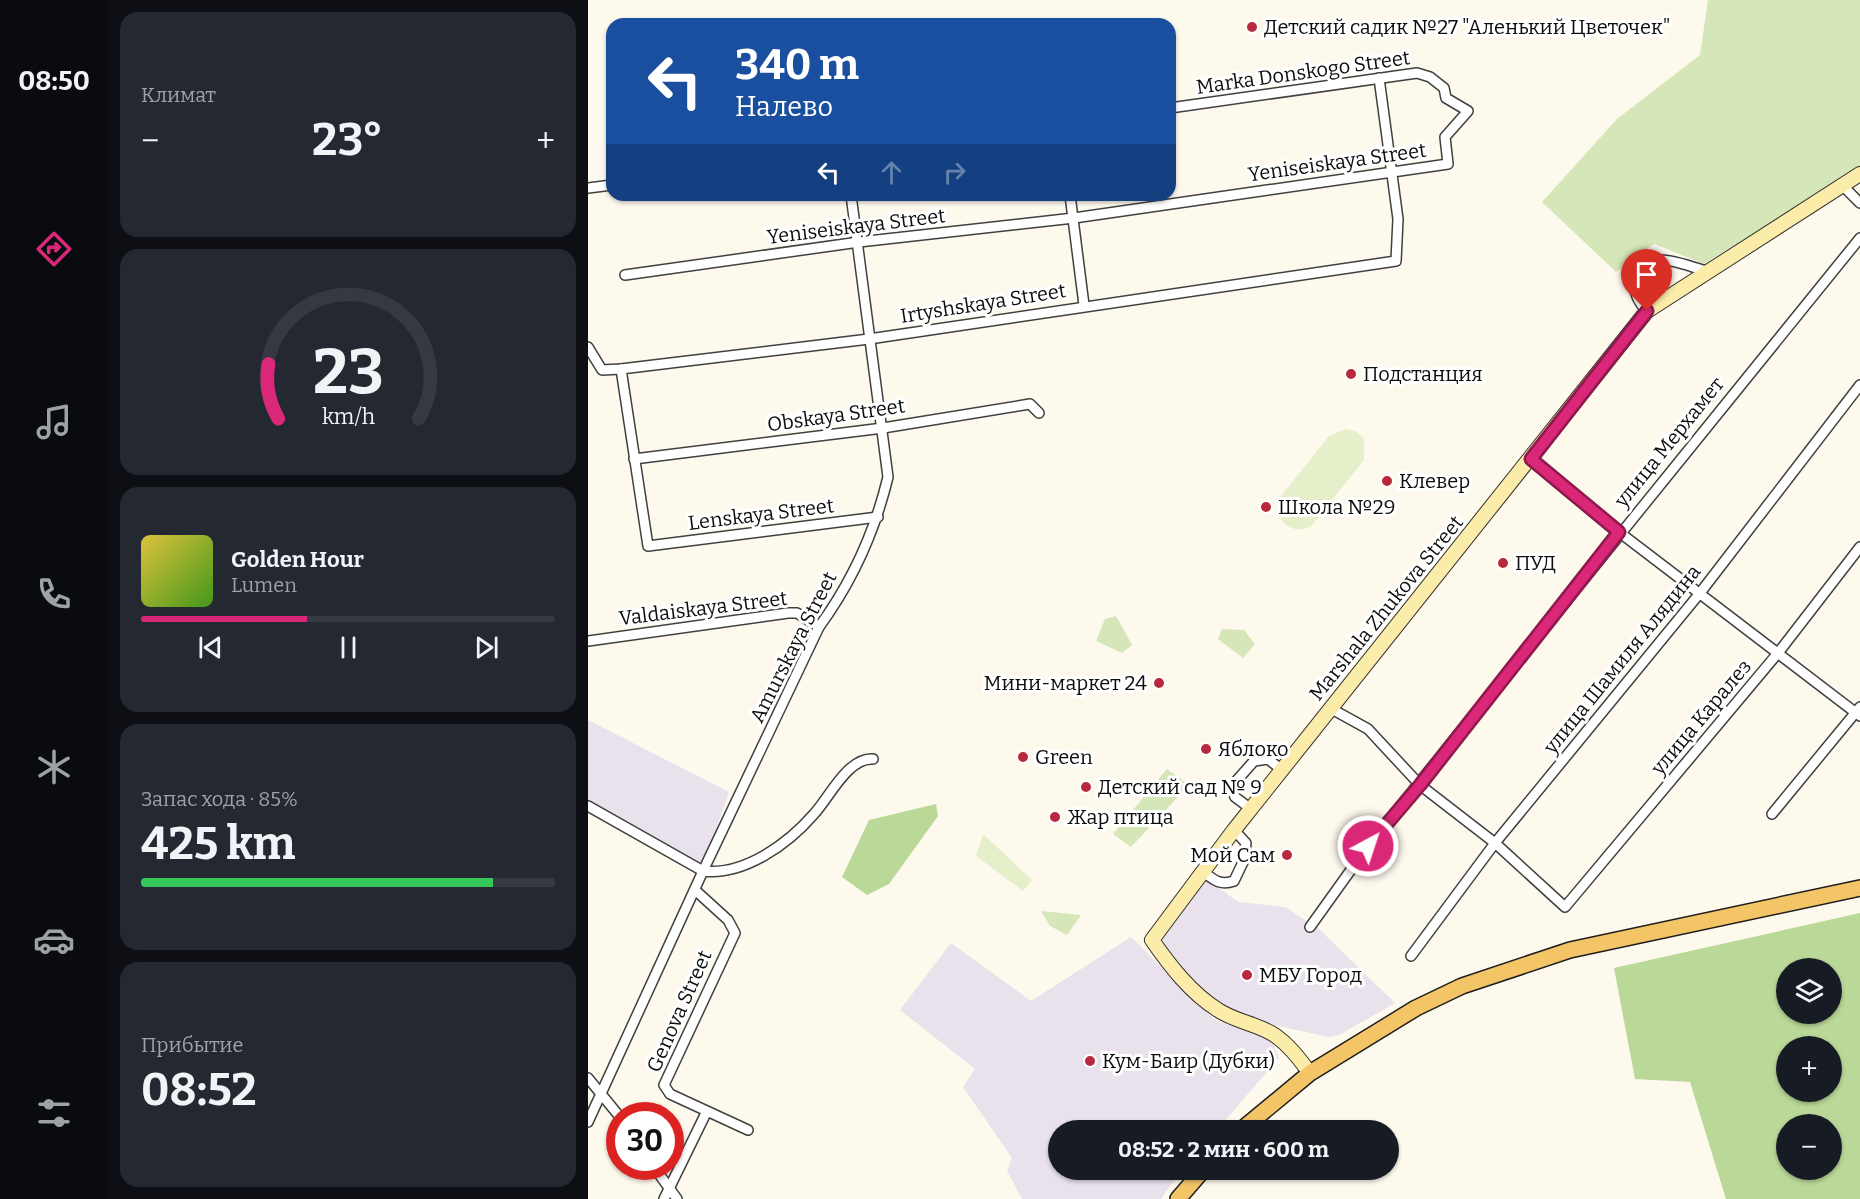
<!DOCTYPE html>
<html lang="ru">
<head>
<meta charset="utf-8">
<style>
  :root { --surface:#171b24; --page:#242831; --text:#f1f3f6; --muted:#9ea1a6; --line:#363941; --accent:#db2777 }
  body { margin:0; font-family:Bitter,serif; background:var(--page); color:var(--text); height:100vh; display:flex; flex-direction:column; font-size:22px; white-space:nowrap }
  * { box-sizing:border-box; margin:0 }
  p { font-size:20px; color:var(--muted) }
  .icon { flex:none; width:33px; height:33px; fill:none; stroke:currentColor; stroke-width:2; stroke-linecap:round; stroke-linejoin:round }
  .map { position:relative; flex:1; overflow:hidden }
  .side { display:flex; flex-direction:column; gap:12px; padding:12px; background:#0d0f14; width:480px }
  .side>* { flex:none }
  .top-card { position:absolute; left:18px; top:18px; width:570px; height:183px; border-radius:18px; box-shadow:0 2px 4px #0004; background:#1a4fa0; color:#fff; overflow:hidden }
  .controls { position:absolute; left:1188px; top:958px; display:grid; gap:12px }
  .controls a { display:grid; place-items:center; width:66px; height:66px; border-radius:50%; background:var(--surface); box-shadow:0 2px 4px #0004; font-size:30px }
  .speed { position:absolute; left:18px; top:1102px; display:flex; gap:12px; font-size:30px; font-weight:700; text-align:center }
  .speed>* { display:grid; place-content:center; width:78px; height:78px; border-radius:50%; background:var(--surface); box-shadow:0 2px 4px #0004; line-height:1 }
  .speed .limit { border:9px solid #d22; background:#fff; color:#111 }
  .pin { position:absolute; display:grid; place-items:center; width:51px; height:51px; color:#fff; margin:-62px -26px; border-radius:50% 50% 50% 0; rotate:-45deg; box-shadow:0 0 6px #0007 }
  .pin .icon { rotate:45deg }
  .me { position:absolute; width:66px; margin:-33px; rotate:40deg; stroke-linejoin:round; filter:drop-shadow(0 0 4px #0008) }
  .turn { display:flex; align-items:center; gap:21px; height:126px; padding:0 30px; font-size:27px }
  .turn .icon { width:78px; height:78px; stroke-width:2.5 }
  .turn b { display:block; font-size:42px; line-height:51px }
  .lanes { display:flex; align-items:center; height:57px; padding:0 30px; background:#0003; justify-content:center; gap:30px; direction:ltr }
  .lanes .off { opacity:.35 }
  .big { font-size:45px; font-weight:700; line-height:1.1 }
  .side .widget { flex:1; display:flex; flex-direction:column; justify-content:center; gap:9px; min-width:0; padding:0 21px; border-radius:18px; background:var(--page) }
  .side .dial { align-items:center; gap:0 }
  .dial svg { height:156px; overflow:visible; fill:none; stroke:var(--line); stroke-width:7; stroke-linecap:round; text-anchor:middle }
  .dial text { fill:var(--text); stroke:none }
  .song { display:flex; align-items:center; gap:18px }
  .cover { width:72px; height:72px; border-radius:9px; background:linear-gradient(135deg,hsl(50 70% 55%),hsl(100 70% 35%)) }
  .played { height:6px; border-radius:3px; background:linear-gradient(90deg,var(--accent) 40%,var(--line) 40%) }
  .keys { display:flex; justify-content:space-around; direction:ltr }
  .heat { display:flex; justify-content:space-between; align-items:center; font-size:33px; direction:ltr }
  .charge { height:9px; border-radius:4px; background:linear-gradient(90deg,#34c759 85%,var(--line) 0) }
  .trip { position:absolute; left:460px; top:1120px; width:351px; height:60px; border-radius:30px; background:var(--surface); box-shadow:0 2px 4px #0004; font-weight:700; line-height:60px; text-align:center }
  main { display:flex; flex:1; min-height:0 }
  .menu { display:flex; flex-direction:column; width:108px; justify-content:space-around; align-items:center; background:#090b0e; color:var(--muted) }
  .menu .icon { width:42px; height:42px }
  .menu .on { color:var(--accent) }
  .menu b { font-size:27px; color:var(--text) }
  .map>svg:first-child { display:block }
</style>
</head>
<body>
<main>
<nav class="menu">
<b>08:50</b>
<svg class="icon on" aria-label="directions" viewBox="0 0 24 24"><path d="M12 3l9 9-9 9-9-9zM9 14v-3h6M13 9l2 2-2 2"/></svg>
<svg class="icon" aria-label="music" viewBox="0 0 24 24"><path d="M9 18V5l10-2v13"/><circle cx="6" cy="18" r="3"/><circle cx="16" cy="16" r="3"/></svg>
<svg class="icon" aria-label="phone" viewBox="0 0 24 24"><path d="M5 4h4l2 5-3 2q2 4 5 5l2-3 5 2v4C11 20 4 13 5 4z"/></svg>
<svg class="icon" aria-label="climate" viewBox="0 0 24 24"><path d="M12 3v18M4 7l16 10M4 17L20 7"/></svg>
<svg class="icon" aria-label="car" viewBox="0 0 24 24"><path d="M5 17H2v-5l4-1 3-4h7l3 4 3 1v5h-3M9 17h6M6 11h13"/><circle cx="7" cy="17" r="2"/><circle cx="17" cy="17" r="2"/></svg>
<svg class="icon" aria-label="filters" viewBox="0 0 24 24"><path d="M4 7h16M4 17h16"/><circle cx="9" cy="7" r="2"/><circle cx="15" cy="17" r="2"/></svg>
</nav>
<section class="side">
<div class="widget"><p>Климат</p>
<div class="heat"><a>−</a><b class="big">23°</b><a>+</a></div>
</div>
<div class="widget dial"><svg viewBox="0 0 100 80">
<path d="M14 69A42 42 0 1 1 86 69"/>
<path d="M14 69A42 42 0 0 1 9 41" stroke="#db2777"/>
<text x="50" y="56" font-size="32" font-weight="700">23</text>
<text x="50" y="72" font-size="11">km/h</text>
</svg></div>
<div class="widget">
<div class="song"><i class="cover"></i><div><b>Golden Hour</b><p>Lumen</p></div></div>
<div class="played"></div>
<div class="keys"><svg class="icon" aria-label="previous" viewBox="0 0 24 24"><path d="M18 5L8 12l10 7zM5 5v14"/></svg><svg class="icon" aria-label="pause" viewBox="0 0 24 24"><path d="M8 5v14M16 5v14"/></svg><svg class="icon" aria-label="next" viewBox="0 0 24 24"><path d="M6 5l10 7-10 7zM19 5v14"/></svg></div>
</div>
<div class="widget"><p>Запас хода · 85%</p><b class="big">425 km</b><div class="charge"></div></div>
<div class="widget"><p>Прибытие</p><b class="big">08:52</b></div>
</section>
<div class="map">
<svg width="1272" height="1199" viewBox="0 0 1272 1199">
  <rect width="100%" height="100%" fill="#fef9ed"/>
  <g fill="#e9e1eb">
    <path d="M0,720L141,792L118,859L114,865L0,802Z"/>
    <path d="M616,877L650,902L697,907L731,929L807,1003L751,1035L741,1037L648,1017L600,979L576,949L575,938L578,929Z"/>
    <path d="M543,937L627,1020L683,1040L691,1058L628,1131H471V1170H593L573,1199H434L419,1171L424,1158L375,1087L387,1069L312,1010L363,943L443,1001Z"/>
  </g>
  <g fill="#d5e7b8">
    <path d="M1120,0H1272V167L1116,264L1066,244L1028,272L954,202L1029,119L1112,55Z"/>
    <path d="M528,616L544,645L534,653L508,641L517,619Z"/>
    <path d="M634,629L656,630L667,644L655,658L630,639Z"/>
    <path d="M579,769L601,785L543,847L525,834Z"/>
    <path d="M453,911L493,915L479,935L462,926Z"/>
  </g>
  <g fill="#bad898" fill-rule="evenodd">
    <path d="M348,804L350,816L301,884L279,895L254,877L281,820Z"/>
    <path d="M1272,913V1199H1138L1102,1082L1047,1079L1026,968ZM1198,969H1244V1014H1198ZM1198,1047H1244V1092H1198ZM1198,1125H1244V1170H1198Z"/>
  </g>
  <g fill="#e5efc9">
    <path d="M758,429L769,432L776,439V460L723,526C705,537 685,519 690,500L741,436Z"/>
    <path d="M395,834L444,880L435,891L388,856Z"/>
  </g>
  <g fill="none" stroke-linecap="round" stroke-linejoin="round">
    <g stroke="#404040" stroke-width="12">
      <g id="street">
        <path d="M1254,185L1272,203"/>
        <path d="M0,188L24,185"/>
        <path d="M482,195L496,305"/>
        <path d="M37,275L271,242L486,218L860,164L857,137L880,111L858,98L856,88L842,77L829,73L582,108"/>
        <path d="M1059,311C1043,295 1043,280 1056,262C1078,256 1097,265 1118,271"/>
        <path d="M0,347L14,370L33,369L281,339L808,261L810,219L791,78"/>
        <path d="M33,369L60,546L290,517"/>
        <path d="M46,459L295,428L442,404L451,413"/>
        <path d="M943,459L1031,532L1272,716"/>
        <path d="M0,641L200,613H209L231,627"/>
        <path d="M742,708L780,729L832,785L907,843L977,907L1190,653L1272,547"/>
        <path d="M0,806L115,871C156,876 200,844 226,814C241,798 260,757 285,759"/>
        <path d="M663,809L647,797L643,787L666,761L680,759L694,770"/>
        <path d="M1184,814L1272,707"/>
        <path d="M614,871C626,880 632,886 646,881L656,860L658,843L646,830"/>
        <path d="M107,890L140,920L147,933L76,1085L82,1094L160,1130"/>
        <path d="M722,927L780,846L1272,238"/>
        <path d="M823,956L907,843L1112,593L1272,385"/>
        <path d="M0,1078L32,1117"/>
        <path d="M0,1122L115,871L231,627C264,582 287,531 300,477L263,195"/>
        <path d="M66,1167L89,1199"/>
        <path d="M76,1199L118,1113"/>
      </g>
    </g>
    <g stroke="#2f2f2f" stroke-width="16">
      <path id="secondary" d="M722,1073C712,1060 702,1046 688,1036C671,1024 648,1022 630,1010C603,993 582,966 564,940L646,830L1059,311L1272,174"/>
    </g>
    <g stroke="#1e1e1e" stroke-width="18">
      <g id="primary">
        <path d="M652,1131L722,1073L828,1008L874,986L982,950L1272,888"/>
        <path d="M590,1199L615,1170"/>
      </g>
    </g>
    <use href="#street" stroke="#fff" stroke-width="9"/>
    <use href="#secondary" stroke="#fcecaa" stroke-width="14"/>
    <use href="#primary" stroke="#f4c567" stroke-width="15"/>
  </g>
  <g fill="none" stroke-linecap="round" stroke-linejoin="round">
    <g stroke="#8e194d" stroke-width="15">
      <path id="route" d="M780,846L832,785L1031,532L943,459L1059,311"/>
    </g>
    <use href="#route" stroke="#db2777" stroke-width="10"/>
  </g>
  <g fill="#b8293d" stroke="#fff" stroke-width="2">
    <circle cx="664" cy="27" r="6"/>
    <circle cx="763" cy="374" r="6"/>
    <circle cx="799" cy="481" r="6"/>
    <circle cx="678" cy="507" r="6"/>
    <circle cx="915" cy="563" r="6"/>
    <circle cx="571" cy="683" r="6"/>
    <circle cx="618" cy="749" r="6"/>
    <circle cx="435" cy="757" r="6"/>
    <circle cx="498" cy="787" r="6"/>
    <circle cx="467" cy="817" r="6"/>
    <circle cx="699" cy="855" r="6"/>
    <circle cx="659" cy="975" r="6"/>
    <circle cx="502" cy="1061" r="6"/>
  </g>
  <g text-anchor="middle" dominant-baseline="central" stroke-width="6" stroke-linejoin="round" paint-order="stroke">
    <g font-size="20" fill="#0d0d0d" stroke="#fff" text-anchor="start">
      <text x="676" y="27">Детский садик №27 "Аленький Цветочек"</text>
      <text x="775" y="374">Подстанция</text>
      <text x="811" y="481">Клевер</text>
      <text x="690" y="507">Школа №29</text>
      <text x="927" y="563">ПУД</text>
      <text x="559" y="683" text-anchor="end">Мини-маркет 24</text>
      <text x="630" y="749">Яблоко</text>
      <text x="447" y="757">Green</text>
      <text x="510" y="787">Детский сад № 9</text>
      <text x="479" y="817">Жар птица</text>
      <text x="687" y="855" text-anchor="end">Мой Сам</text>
      <text x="671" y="975">МБУ Город</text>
      <text x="514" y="1061">Кум-Баир (Дубки)</text>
    </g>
    <g font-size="20" fill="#0d0d0d" stroke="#fff">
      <text transform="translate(715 72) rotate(-8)">Marka Donskogo Street</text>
      <text transform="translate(749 162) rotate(-8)">Yeniseiskaya Street</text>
      <text transform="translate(268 226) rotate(-7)">Yeniseiskaya Street</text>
      <text transform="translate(395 303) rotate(-9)">Irtyshskaya Street</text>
      <text transform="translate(248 415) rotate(-8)">Obskaya Street</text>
      <text transform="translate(1081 442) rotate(-51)">улица Мерхамет</text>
      <text transform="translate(173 514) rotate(-7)">Lenskaya Street</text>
      <text transform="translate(115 608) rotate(-7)">Valdaiskaya Street</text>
      <text transform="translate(798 608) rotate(-51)">Marshala Zhukova Street</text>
      <text transform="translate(205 647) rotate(-63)">Amurskaya Street</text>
      <text transform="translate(1034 659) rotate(-51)">улица Шамиля Алядина</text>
      <text transform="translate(1113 717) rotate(-50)">улица Каралез</text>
      <text transform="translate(91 1011) rotate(-66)">Genova Street</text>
    </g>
  </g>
</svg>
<div class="controls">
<a><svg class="icon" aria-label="layers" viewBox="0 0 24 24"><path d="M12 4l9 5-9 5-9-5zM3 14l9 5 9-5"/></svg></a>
<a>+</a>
<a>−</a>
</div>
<div class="speed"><div class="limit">30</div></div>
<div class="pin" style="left:1059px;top:311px;background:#d93025"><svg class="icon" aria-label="arrive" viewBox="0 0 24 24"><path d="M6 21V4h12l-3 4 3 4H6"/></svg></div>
<svg class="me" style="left:780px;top:846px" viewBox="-20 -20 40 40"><circle r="17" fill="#db2777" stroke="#fff" stroke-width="3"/><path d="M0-11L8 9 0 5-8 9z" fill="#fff"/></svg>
<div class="trip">08:52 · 2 мин · 600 m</div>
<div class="top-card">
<div class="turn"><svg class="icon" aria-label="left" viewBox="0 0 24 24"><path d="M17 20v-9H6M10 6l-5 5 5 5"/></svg><div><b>340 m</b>Налево</div></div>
<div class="lanes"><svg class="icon" aria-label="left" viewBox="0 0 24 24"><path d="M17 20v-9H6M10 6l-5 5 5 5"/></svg><svg class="icon off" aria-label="ahead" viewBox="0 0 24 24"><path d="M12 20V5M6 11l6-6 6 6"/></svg><svg class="icon off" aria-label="right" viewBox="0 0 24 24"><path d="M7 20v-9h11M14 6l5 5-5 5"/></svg></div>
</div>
</div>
</main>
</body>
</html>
